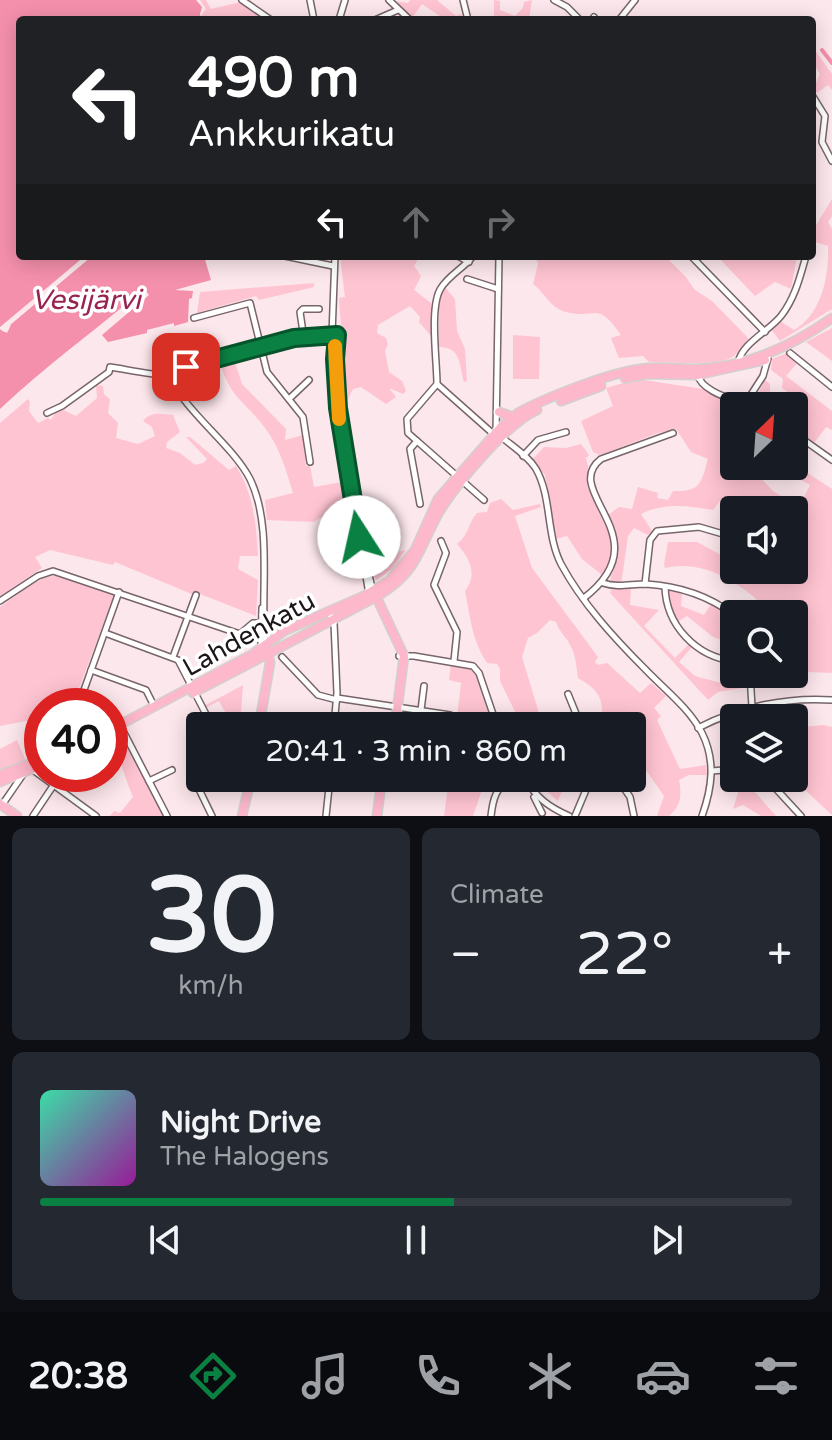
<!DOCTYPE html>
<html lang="en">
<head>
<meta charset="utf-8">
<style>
  :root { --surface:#171b24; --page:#242831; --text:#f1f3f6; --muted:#9ea1a6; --line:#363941; --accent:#0b8043 }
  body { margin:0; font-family:"Varela Round",sans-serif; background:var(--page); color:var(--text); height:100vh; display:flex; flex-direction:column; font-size:30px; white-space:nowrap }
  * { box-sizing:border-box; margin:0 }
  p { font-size:26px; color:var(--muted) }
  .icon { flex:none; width:44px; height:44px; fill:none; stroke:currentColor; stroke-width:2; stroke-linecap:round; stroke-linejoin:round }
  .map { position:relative; height:816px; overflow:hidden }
  .side { display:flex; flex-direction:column; gap:12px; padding:12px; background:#0d0f14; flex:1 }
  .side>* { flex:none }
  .banner { position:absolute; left:16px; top:16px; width:800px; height:244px; border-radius:8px; box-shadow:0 4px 20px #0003; background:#202124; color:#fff; overflow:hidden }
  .needle { width:52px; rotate:25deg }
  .fabs { position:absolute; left:720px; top:392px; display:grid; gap:16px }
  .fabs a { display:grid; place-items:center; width:88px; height:88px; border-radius:8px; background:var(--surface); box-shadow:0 4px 20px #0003; font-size:40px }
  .speed { position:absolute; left:24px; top:688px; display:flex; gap:16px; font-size:40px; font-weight:700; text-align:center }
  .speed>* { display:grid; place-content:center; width:104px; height:104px; border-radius:50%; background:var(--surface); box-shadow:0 4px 20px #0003; line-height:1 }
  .speed .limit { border:12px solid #d22; background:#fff; color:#111 }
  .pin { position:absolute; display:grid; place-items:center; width:68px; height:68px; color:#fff; margin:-34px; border-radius:16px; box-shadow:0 4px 12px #0006 }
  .me { position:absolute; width:88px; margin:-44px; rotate:350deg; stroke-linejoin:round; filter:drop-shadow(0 0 6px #0008) }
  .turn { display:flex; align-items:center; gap:28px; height:168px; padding:0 40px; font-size:36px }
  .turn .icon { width:104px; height:104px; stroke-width:2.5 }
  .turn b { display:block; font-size:56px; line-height:68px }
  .lanes { display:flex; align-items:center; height:76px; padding:0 40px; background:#0003; justify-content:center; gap:40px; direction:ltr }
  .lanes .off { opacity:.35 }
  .big { font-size:60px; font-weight:600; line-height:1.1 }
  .side .tile { flex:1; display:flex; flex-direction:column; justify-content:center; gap:12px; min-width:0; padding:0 28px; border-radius:12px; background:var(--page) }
  .side .dial { align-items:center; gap:0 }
  .dial b { font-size:104px; line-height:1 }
  .song { display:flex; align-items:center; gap:24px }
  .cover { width:96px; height:96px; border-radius:12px; background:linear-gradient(135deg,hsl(160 70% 55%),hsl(300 70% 35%)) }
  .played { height:8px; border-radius:4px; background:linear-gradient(90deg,var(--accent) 55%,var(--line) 55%) }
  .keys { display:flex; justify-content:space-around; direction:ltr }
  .heat { display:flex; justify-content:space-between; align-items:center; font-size:44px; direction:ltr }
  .side .tiles { flex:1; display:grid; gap:12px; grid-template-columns:1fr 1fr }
  .tile:last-child { grid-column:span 2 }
  .trip { position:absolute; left:186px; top:712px; width:460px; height:80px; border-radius:8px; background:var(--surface); box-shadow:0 4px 20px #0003; font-weight:600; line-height:80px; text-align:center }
  .menu { display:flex; height:128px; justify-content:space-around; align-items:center; background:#090b0e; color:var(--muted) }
  .menu .icon { width:56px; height:56px }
  .menu .on { color:var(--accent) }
  .menu b { font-size:36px; color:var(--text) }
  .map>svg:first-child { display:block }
</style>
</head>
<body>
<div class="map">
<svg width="832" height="816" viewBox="0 0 832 816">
  <rect width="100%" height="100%" fill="#fce7ec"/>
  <g fill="#ffc4d2">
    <path d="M200,0H206L211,9L241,2L263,20H204L201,16L206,9Z"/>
    <path d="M410,0H437L456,16L461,14L463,18L440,20L441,17L422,4L412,18L394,1L408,3Z"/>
    <path d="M494,0L500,1V10L515,16L523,8L524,2L532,0L529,20H494Z"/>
    <path d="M812,46L832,74V90L828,85L817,93L813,89L820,74L812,61Z"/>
    <path d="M832,199V216L828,222L832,229V309L780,341L771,329L780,321L794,330C822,314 829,276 828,246L813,241L812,232Z"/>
    <path d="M340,256H420L414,266L421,276L414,290L431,303L432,337L419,322L420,317L410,306L378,325L377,333L386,338L388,344L385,351L389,372L402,381L406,391L403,394L389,388L396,397L386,404L361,387L353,389L346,403H344L341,357L345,336L341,326L339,298L345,297Z"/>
    <path d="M535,256H665L685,276L695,290L712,301L749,339C743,344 738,354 731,358C717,366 666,362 649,362L643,356L619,358L611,338L621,335C596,299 596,320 566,312C550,308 545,293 533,284L538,264Z"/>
    <path d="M717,256H797L791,289L775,282L755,296Z"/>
    <path d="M314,283V287L259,300L256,296L197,313L200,292Z"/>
    <path d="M444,286L455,299L457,331L465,349L467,381L464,382C459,364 461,347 439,347V298Z"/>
    <path d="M832,328V361L806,342Z"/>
    <path d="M513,335L540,337L539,379H513Z"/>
    <path d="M787,353L798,362L786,376L832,411V430L826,427L814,443L794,430V406H758L753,403L765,380L770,384V397L785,406L793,396L782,388L783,379L771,370L772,359Z"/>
    <path d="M235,362L242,384L286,429L285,440L303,435L306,466H310L314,487L342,482L347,511L327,513L314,522L267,520L265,500L293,493C286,470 280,448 265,428C246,402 232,400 221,366Z"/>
    <path d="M637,379L703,389L739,406H734V424L723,443L734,452V466H749L773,491L799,507L810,485L778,466H794V464L832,489V673L809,672L753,683V674H794V614H771C746,585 704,558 665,568L664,565L668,542H697L721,555L731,535L734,537V570H794V510H734V519L728,516L730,507L720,501L713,510C688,506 665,502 641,514L652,531L648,535L634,528L628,536L621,585L610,580C620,548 620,547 608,515L619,507L632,509L638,487L658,493L657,498L668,500L673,491C701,492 701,483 708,459L691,452L676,429L658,433L606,453L600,455L593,452L581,421L613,406L606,388Z"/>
    <path d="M96,385L103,386L104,394L110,399L108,413L118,423L116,438L138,444L155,436L152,427L143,421C151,411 161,414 173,415L180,432L167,442L166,448L180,453L195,465L203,463L207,459L186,437H190L229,470L236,466C254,495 256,523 258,556H240L238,569L258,580L256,616L195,592L194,595L115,562L113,565L50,550L35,557L42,568L0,596V423L28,399L30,402L29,411L38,423L48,418L51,420L59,408L76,416L97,398Z"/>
    <path d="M581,444L589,455L586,458L589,470L587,486L612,539L611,560L602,575L582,559L567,536L555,539L545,475L532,460L544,447L566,448Z"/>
    <path d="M501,499L513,510L540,504L541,507L515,516L532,568L598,657L595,662L598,665L607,663L640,693L651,683L666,696L654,708L661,716L657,720L680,769L706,765L707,775H689L679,780C682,796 681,805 669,816H657L664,796L632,750V726H606L600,723C606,700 598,689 578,678C576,667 576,654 570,645C566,636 559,632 556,622L550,620L537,633L528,638L522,657L543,726H522L500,681V669L497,664L487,663C472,641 470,616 465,591C478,574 470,559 457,544C469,535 468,523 477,513L487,512L490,503Z"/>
    <path d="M406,550L392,569L376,581L368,558Z"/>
    <path d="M61,575L115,594L76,696L66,706H42V718L0,726V607C18,595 38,575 61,575Z"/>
    <path d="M612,588H631L630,605L659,610L644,626L675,658L689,644L692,647L679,662L695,676L728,685L747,676L748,687L718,692L708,700L610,593Z"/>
    <path d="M667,590L682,594L681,606L704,615L712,603L734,618L730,621L734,623V644L713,637L687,616L676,623Z"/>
    <path d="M451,664L474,670L488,713L485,718L476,717L472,726H456L461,683L449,680Z"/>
    <path d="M243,685L240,726H233L219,701L205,708L204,706Z"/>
    <path d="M823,725L832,727V815L792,778L794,728Z"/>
    <path d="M123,734L163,816H110L114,811L120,813L133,797C124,777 121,759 112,739Z"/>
    <path d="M17,740L26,761L0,771V749Z"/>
    <path d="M449,778H486L473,816H444Z"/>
    <path d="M537,778H559L564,785L558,801L540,785Z"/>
    <path d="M740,786L756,793L776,816H761L743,805L733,809Z"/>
  </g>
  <g fill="#f590ac">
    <path d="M0,0H196L202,7L200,14L201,20H20V256H85L0,327Z"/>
    <path d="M92,256H204L211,280L175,290L193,291L192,298L189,299L188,322L174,326V323L147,330V333L108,342L102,335L149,295L144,289C96,330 45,366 0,409V329L4,332L8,331L11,324Z"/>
  </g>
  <path fill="#fce7ec" d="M85,256H92L11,324L7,333L0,329Z"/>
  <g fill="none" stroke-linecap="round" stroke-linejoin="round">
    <path stroke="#f590ac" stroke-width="4" d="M822,50L832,63"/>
    <g stroke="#776569" stroke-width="8">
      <g id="minor">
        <path d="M242,0L271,20"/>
        <path d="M310,0L314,20"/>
        <path d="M389,0L410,20"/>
        <path d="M463,0L468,20"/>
        <path d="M554,0L567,7L580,20"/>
        <path d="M339,20L345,0"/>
        <path d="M375,20L398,10"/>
        <path d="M592,20L594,17"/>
        <path d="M619,20L635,0"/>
        <path d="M812,95L825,116L822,142L832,161"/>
        <path d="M285,256L333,266"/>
        <path d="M458,256L469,262"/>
        <path d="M473,256C464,268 449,275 441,288C429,306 437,361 437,384L490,431"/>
        <path d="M499,256L496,432C508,444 527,454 536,469C552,497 546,535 561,564C582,603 614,638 645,669C664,689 689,708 702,733C716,761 712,788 702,816"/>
        <path d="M691,256L765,332"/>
        <path d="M467,279L498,289"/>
        <path d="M194,318L250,303L267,372L303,417L310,462"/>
        <path d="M332,334L335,256"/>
        <path d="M304,339L300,312L303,309H319"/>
        <path d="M335,342L338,408L369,594"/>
        <path d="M272,344L294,338L330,336"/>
        <path d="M790,353L832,387"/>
        <path d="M738,363C742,343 768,332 781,316C795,298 800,277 806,256"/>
        <path d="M167,372L243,352"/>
        <path d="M170,372C177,406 231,442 250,479C273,526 260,593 265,644"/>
        <path d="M697,374C702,392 732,399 749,406"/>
        <path d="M289,399L309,380"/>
        <path d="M745,404L763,376L768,358"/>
        <path d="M47,413L62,406L109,372L110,367C125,369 159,377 172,375C215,369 294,328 335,342L338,339L336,334"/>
        <path d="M794,433L832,460"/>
        <path d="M417,441L484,500"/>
        <path d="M523,456L538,440L566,432"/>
        <path d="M420,504L410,449L417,441L408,433L407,419L437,384"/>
        <path d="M329,533L357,528"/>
        <path d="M441,541L446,553L434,585L457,632L454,661"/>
        <path d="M366,564L373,591"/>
        <path d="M603,583C618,588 630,584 646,584C678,586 709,596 734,615"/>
        <path d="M645,584L650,540L657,531L699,527L723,534"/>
        <path d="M665,587C666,625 696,657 734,661"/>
        <path d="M584,598C663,537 559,492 601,459L673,433"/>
        <path d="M0,601L38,576L53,571L240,634L253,623H264"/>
        <path d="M329,612L334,623L337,693L334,726"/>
        <path d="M105,633L178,660L212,726"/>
        <path d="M261,648L262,608"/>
        <path d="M399,656H414L473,666L479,673L497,726"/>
        <path d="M173,657L196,595"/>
        <path d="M282,657L318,695L337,700"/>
        <path d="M91,670L146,690L154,706"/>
        <path d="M750,674L752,707"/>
        <path d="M84,690L119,592"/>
        <path d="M568,694L581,726"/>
        <path d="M337,698L450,715"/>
        <path d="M421,710L424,686"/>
        <path d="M120,725L167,816"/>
        <path d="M698,728C739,707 786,697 832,700"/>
        <path d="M33,770L96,816"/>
        <path d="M712,771L734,769"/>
        <path d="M525,778C536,798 549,807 569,816"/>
        <path d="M617,778L630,797L634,816"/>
        <path d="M766,778L801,816"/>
        <path d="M149,781L172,770"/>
        <path d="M195,781L212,816"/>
        <path d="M534,797L542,813"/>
        <path d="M2,805L24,773"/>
        <path d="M33,816L61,774"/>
        <path d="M326,816L330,778"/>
        <path d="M491,816C493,798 496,788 511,778"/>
        <path d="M575,816L591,778"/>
      </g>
    </g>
    <g stroke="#d2d0d1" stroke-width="11">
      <g id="major">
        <path d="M625,378L648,374L697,375L765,360"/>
        <path d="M561,401L601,386"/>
        <path d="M499,412L513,417"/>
        <path d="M374,592L404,656L395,726"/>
        <path d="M193,693L376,597C418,572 417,552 438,514C455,485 507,423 537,410"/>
        <path d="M259,726L270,663L267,649"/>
        <path d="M110,730L253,654L284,631L364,596L389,581L415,550L438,499L502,426L518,413C545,398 609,373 640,369C658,366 677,369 695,369C745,368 792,346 832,318"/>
        <path d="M0,775L42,759"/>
        <path d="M0,782L42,765"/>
        <path d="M0,804L17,816"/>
        <path d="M242,816L251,778"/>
        <path d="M377,816L382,778"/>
      </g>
    </g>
    <use href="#minor" stroke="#fff" stroke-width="5"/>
    <use href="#major" stroke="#fdb8cb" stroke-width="8"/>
  </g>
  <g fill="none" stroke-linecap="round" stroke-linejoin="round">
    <g stroke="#07532c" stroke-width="20">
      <path id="route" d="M186,367L294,338L337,335L335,359L338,408L359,537"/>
    </g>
    <use href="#route" stroke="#0b8043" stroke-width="14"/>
    <path stroke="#f59e0b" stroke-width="14" d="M335,346L339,419"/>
  </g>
  <g text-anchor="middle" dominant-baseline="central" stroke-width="7" stroke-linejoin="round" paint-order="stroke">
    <g font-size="26" fill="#1d1618" stroke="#fff">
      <text transform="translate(249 634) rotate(-29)">Lahdenkatu</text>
    </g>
    <g font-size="28" font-style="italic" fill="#982350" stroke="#fff">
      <text x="86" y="300">Vesijärvi</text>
    </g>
  </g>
</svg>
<div class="fabs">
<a><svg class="needle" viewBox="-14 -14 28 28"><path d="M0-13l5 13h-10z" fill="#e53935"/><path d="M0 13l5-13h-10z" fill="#9ea1a6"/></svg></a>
<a><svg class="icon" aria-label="sound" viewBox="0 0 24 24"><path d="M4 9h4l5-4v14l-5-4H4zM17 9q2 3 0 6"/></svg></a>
<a><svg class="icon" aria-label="search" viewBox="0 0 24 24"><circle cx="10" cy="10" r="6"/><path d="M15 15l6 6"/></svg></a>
<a><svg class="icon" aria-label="layers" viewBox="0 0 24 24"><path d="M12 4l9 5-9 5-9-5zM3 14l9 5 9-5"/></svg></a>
</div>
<div class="speed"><div class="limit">40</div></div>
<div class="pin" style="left:186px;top:367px;background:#d93025"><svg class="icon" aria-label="arrive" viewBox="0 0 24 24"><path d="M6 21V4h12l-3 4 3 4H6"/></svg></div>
<svg class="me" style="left:359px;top:537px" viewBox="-20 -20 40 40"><circle r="19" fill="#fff"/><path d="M0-13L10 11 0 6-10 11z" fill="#0b8043"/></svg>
<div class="trip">20:41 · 3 min · 860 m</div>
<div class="banner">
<div class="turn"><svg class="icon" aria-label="left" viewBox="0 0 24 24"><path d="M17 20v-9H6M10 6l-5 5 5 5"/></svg><div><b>490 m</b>Ankkurikatu</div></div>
<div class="lanes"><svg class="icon" aria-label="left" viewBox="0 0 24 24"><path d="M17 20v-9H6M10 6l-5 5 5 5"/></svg><svg class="icon off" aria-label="ahead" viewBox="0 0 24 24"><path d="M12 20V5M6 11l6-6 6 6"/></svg><svg class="icon off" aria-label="right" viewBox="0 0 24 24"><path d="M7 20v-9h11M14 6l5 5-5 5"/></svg></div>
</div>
</div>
<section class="side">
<div class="tiles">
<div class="tile dial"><b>30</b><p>km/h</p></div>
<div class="tile"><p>Climate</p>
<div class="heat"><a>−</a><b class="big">22°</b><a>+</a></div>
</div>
<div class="tile">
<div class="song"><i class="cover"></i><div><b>Night Drive</b><p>The Halogens</p></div></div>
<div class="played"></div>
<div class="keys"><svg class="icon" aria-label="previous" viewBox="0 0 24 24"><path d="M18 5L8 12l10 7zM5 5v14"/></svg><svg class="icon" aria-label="pause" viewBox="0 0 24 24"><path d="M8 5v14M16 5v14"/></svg><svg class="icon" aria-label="next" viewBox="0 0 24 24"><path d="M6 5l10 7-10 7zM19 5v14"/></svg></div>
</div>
</div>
</section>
<nav class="menu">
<b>20:38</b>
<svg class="icon on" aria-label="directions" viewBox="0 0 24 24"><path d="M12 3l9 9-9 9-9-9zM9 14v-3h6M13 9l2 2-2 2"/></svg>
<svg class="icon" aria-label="music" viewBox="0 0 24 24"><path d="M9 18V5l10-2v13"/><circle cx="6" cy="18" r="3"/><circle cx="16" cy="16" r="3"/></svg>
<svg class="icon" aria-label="phone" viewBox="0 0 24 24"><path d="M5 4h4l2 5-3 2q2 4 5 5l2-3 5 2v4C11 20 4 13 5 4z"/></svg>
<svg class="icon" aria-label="climate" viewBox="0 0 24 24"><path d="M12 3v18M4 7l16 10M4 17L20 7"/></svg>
<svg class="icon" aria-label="car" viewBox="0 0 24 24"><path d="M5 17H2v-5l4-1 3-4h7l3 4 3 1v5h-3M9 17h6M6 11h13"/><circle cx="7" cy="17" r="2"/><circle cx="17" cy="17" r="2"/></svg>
<svg class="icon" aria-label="filters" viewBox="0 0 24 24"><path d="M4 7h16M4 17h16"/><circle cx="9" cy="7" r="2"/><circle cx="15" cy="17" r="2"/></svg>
</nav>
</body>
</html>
